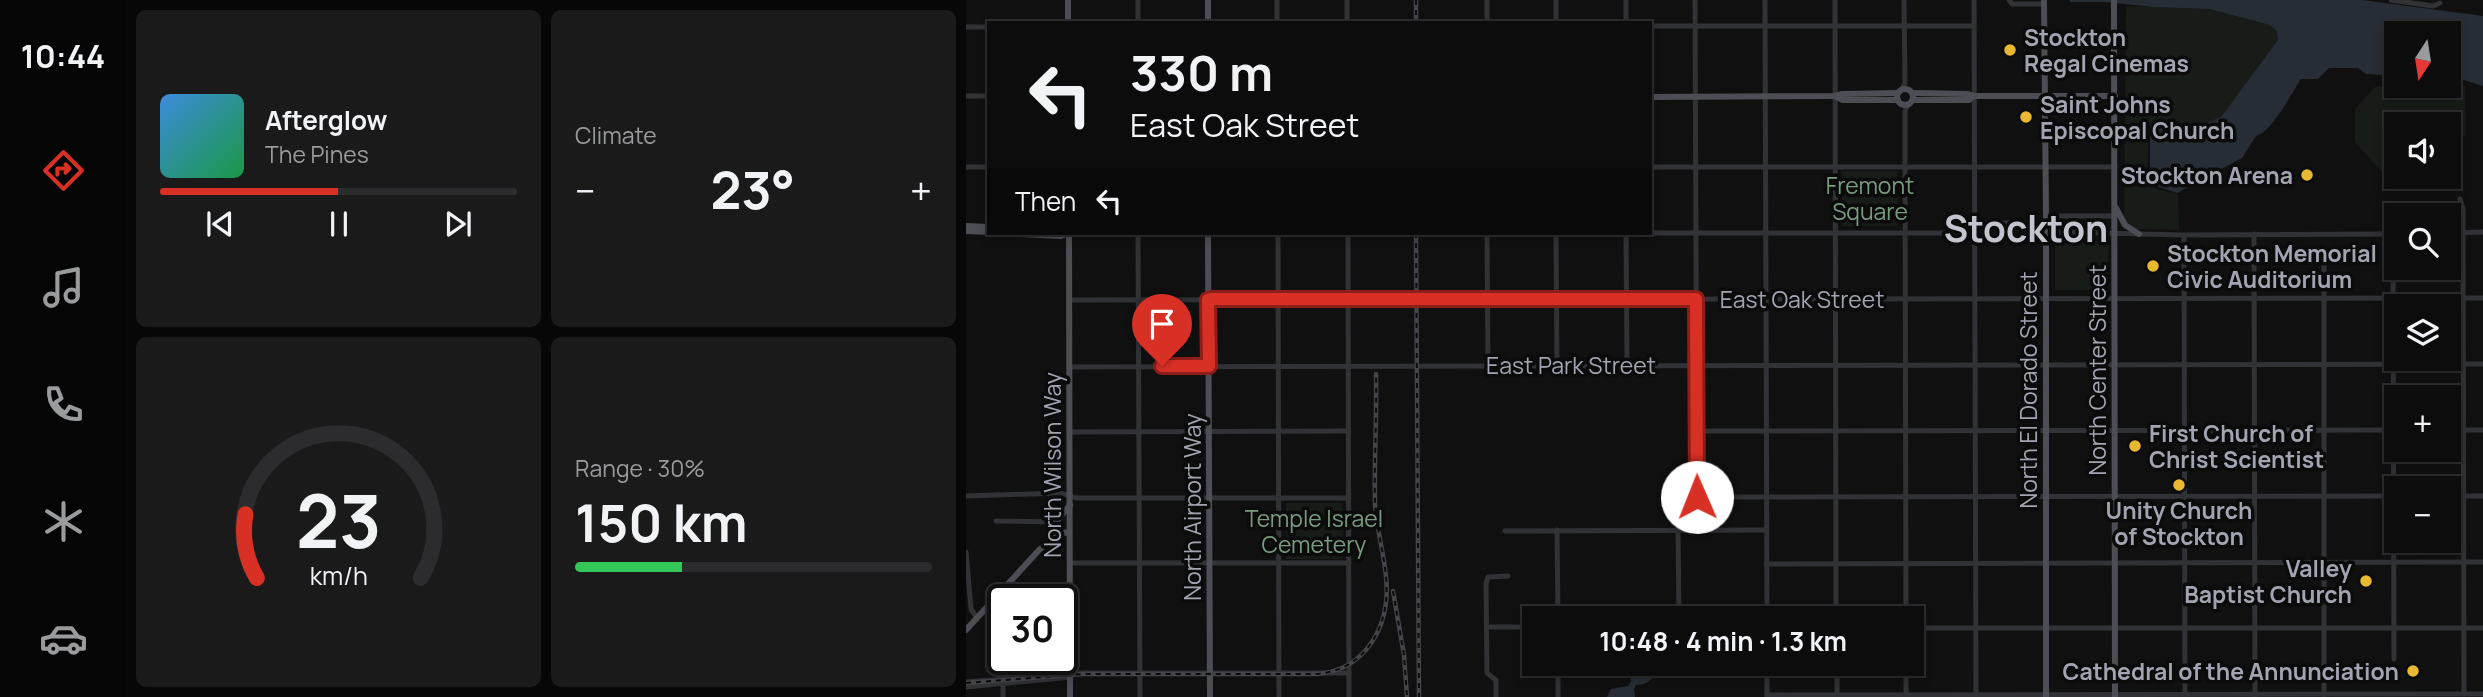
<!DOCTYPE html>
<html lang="en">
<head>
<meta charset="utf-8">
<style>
  :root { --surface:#0c0c0d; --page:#1a1a1b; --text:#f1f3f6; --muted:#9a9b9d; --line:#2c2c2e; --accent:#d93025 }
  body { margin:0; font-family:Manrope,sans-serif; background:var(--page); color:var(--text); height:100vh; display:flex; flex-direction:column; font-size:26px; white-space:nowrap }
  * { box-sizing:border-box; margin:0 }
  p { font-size:23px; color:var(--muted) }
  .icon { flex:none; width:38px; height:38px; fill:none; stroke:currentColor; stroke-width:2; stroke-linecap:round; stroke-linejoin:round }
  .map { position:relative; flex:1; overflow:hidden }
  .drawer { display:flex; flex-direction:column; gap:10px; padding:10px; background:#070707; width:840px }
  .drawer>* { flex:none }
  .top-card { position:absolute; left:21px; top:21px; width:665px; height:214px; border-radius:0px; box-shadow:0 4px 10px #0003,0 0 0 2px var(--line); background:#0c0c0d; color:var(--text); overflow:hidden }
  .needle { width:46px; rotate:192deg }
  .tools { position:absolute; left:1418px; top:21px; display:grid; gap:14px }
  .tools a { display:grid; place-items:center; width:77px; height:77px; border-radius:0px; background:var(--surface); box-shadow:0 4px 10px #0003,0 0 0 2px var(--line); font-size:35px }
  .speed { position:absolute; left:21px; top:584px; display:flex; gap:14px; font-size:35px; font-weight:700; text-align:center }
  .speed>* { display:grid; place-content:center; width:91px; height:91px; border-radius:50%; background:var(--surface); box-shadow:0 4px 10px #0003,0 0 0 2px var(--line); line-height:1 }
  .speed .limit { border:4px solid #111; border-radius:10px; background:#fff; color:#111 }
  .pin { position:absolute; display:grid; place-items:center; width:60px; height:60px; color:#fff; margin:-72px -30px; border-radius:50% 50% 50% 0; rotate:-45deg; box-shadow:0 0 7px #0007 }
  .pin .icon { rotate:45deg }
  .me { position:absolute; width:77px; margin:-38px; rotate:359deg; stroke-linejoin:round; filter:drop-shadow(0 0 5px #0008) }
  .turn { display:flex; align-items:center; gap:24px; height:147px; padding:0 28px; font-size:32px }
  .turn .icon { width:91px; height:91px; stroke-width:2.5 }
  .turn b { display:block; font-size:49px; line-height:60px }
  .then { display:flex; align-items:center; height:66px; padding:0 28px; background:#0003; gap:14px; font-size:26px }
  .big { font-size:52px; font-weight:700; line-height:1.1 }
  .drawer .widget { flex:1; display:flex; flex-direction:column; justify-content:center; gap:10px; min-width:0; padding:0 24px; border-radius:10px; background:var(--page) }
  .drawer .dial { align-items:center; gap:0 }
  .dial svg { height:182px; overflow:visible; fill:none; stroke:var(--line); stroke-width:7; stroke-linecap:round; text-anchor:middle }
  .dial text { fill:var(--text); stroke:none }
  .song { display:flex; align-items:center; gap:21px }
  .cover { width:84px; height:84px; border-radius:10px; background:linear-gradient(135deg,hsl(210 70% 55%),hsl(140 70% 35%)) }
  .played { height:7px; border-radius:4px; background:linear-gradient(90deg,var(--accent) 50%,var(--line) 50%) }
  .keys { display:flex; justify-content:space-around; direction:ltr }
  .heat { display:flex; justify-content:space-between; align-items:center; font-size:38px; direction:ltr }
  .charge { height:10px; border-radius:5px; background:linear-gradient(90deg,#34c759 30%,var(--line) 0) }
  .drawer .tiles { flex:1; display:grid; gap:10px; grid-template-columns:repeat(2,1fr) }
  .trip { position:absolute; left:556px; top:606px; width:402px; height:70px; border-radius:0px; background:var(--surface); box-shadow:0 4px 10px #0003,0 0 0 2px var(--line); font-weight:700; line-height:70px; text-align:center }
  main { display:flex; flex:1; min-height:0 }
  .tab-bar { display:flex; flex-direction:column; width:126px; justify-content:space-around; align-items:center; background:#050505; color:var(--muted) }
  .tab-bar .icon { width:49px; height:49px }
  .tab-bar .on { color:var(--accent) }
  .tab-bar b { font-size:32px; color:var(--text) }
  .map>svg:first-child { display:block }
</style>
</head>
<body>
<main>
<nav class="tab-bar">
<b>10:44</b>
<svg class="icon on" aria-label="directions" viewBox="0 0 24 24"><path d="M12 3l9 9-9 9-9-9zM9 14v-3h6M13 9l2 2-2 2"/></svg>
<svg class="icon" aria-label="music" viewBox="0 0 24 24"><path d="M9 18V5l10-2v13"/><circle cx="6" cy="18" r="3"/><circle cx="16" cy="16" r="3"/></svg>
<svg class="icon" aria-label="phone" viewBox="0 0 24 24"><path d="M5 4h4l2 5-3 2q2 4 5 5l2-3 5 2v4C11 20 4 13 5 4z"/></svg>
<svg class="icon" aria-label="climate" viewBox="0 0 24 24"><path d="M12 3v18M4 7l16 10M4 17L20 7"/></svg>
<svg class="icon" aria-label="car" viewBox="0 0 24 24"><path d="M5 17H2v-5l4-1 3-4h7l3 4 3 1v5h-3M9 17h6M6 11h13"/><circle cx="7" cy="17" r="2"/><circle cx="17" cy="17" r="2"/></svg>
</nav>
<section class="drawer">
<div class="tiles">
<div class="widget">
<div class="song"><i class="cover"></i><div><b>Afterglow</b><p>The Pines</p></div></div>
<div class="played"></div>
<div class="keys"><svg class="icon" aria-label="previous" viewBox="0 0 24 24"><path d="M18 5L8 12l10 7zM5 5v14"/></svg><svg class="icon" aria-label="pause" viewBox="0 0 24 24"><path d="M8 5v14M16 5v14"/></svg><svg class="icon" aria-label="next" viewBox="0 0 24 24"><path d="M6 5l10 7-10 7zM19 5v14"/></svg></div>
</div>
<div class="widget"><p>Climate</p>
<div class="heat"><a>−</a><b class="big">23°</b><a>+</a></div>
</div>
<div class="widget dial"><svg viewBox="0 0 100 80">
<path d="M14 69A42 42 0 1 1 86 69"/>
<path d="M14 69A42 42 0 0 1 9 41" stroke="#d93025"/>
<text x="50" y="56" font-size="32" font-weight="700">23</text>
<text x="50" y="72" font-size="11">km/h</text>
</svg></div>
<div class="widget"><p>Range · 30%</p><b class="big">150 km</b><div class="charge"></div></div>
</div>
</section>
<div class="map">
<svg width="1517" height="697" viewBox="0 0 1517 697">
  <rect width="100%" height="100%" fill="#101011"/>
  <g fill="#171c18" fill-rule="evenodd">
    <path d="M1160,6L1243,9L1304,25C1311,28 1313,33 1312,40L1255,117L1240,123L1183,124L1181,178L1190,189L1212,194L1213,230L1171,229L1158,221Z"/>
    <path d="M1428,85L1499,86L1500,135L1492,140V167L1482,179L1421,178L1389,142V109L1409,87ZM1482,124V177H1430V124Z"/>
    <path d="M876,171H931L932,226H876Z"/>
    <path d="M1141,241L1143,243L1141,290H1089V242Z"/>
    <path d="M320,503H376L377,559H320Z"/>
  </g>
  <g fill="#272d34">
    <path d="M1104,0H1396L1517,16V86L1498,80H1482V33H1430V76L1400,74L1392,68H1363L1352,79H1335C1325,94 1306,132 1290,136L1276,158L1211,193L1190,186L1184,179V124L1240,123L1255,117L1312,40L1311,31L1304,25L1243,9L1187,7L1139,2H1104Z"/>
    <path d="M663,663H690C689,678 685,684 670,685L668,689L669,697H641L645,689L662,686L665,682Z"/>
  </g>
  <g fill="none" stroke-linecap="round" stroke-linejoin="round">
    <g stroke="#313236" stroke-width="5">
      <path d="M172,0V23"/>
      <path d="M311,0V23"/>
      <path d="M381,0V23"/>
      <path d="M521,0V23"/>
      <path d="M590,0V23"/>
      <path d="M729,0L731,497L1430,496"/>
      <path d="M799,0L801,618"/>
      <path d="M869,0L870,618"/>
      <path d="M1008,0L1010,697"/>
      <path d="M1043,0L1046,4H1078"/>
      <path d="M1425,0L1467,6L1474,3"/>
      <path d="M660,23V0"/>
      <path d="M684,26H1008"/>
      <path d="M0,27H23"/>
      <path d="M936,89L939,83L938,0"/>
      <path d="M0,96H23"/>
      <path d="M0,167H23"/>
      <path d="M684,167H1149"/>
      <path d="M1494,199L1497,209L1498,694"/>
      <path d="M1080,216H1149"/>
      <path d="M103,233L382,234"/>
      <path d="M172,233L174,697"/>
      <path d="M382,233L383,697"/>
      <path d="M459,233H999L1018,223H1071L1092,232L1218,235L1430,234"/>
      <path d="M521,233L522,365"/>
      <path d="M590,233L591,365"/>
      <path d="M660,233L661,365"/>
      <path d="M1482,233L1517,232"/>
      <path d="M312,234L313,697"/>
      <path d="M1288,234L1289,697"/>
      <path d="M1427,234L1428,659"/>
      <path d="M1218,235L1219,697"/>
      <path d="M1358,257V695"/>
      <path d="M104,300L1517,298"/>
      <path d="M104,367L1517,364"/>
      <path d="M1482,430H1517"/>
      <path d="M730,431L1430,430"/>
      <path d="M103,432L382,431"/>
      <path d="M0,496L95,493L110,498H382"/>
      <path d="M1482,496H1517"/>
      <path d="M30,521L90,522"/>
      <path d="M712,529L713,618"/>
      <path d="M591,530L592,618"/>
      <path d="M539,531L801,530"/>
      <path d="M0,552L5,609L11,618"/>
      <path d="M104,563H383"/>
      <path d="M800,564L1517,562"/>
      <path d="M940,618L939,167V111L942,104"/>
      <path d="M521,627H569"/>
      <path d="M947,628H1517"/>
      <path d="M592,663V697"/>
      <path d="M940,663V695"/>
      <path d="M0,682L116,673H383"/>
      <path d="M37,682V697"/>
      <path d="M0,687L105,677"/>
      <path d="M801,695L1517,694"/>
      <path d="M871,695V663"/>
      <path d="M530,697V680L521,673L520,584L522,577L542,576"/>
      <path d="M801,697V663"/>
    </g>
    <g stroke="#4d4e55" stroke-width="6">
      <path d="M102,0V23"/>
      <path d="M1078,0L1080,216V697"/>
      <path d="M1148,0L1149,697"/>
      <path d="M242,23V0"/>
      <circle cx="939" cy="97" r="8"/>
      <path d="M947,93L1002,94L1008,96H1149"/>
      <path d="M869,96L876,100H932"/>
      <path d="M684,97L869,96L876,94L932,93"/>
      <path d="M947,100H1003L1008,96"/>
      <path d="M1150,208L1159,225L1173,234"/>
      <path d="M0,226L23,227"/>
      <path d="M0,231L23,232"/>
      <path d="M37,233L95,236L103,233"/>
      <path d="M103,233L104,697"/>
      <path d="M242,233L244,697"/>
      <path d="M86,537L90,522L104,505"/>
      <path d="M0,630L73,550L92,534L103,532"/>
    </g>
    <g stroke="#44454b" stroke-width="4.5">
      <g id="rail">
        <path d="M450,0V23"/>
        <path d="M450,233L453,697"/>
        <path d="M427,591L438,655L441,697"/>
        <path d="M0,683L117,674H351C401,670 425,624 420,577C418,552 410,528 409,503C408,460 411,417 410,374"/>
      </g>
    </g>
    <use href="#rail" stroke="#0b0b0c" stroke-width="2" stroke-dasharray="5" stroke-linecap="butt"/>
  </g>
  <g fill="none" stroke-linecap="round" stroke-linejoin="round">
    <g stroke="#8d1f18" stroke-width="18">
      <path id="route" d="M196,366H243L242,300L245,299H730L731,497"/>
    </g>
    <use href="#route" stroke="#d93025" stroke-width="12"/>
  </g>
  <g fill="#e8b831" stroke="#0b0b0c" stroke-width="2.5">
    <circle cx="1044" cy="50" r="7"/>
    <circle cx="1060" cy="117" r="7"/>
    <circle cx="1341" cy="175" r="7"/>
    <circle cx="1187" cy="266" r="7"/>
    <circle cx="1169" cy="446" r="7"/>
    <circle cx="1213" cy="485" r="7"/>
    <circle cx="1400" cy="581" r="7"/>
    <circle cx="1447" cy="671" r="7"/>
  </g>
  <g text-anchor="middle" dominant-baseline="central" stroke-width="7" stroke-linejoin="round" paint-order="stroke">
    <g font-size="23" font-weight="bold" fill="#a2a5b1" stroke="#0b0b0c" text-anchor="start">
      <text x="1058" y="37">Stockton<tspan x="1058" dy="26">Regal Cinemas</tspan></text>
      <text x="1074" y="104">Saint Johns<tspan x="1074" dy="26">Episcopal Church</tspan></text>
      <text x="1327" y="175" text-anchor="end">Stockton Arena</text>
      <text x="1201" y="253">Stockton Memorial<tspan x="1201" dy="26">Civic Auditorium</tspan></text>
      <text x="1183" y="433">First Church of<tspan x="1183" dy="26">Christ Scientist</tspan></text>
      <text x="1213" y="510" text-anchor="middle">Unity Church<tspan x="1213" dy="26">of Stockton</tspan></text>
      <text x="1386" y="568" text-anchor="end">Valley<tspan x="1386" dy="26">Baptist Church</tspan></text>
      <text x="1433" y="671" text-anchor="end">Cathedral of the Annunciation</text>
    </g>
    <g font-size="23" fill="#799c7e" stroke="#0b0b0c">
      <text x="904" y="185">Fremont<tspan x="904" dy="26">Square</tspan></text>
      <text x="348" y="518">Temple Israel<tspan x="348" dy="26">Cemetery</tspan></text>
    </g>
    <g font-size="23" fill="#a2a5b1" stroke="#0b0b0c">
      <text x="836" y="299">East Oak Street</text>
      <text x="605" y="365">East Park Street</text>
      <text transform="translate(1131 370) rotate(-90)">North Center Street</text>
      <text transform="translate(1062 390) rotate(-90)">North El Dorado Street</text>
      <text transform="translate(86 465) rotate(-90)">North Wilson Way</text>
      <text transform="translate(226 507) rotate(-90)">North Airport Way</text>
    </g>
    <g font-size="37" font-weight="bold" fill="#c2c5ce" stroke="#0b0b0c">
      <text x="1060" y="228">Stockton</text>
    </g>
  </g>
</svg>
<div class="tools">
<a><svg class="needle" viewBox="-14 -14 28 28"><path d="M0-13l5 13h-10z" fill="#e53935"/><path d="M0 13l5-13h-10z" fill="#9a9b9d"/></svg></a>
<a><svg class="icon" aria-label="sound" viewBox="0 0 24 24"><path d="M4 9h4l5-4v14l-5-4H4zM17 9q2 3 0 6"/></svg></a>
<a><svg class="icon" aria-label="search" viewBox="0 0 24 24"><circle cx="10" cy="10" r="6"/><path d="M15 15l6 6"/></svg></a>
<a><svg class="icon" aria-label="layers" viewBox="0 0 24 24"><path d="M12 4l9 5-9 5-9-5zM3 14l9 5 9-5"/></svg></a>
<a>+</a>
<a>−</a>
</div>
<div class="speed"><div class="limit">30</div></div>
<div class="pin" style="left:196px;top:366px;background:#d93025"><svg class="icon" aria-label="arrive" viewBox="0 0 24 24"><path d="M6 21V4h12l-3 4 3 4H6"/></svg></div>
<svg class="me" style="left:731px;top:497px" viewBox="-20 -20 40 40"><circle r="19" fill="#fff"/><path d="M0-13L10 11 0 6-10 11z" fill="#d93025"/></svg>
<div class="trip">10:48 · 4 min · 1.3 km</div>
<div class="top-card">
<div class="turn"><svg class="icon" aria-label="left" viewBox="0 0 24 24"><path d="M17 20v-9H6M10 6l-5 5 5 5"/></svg><div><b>330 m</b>East Oak Street</div></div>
<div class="then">Then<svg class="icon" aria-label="left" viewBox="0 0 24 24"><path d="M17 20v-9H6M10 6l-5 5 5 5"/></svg></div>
</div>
</div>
</main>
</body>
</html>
